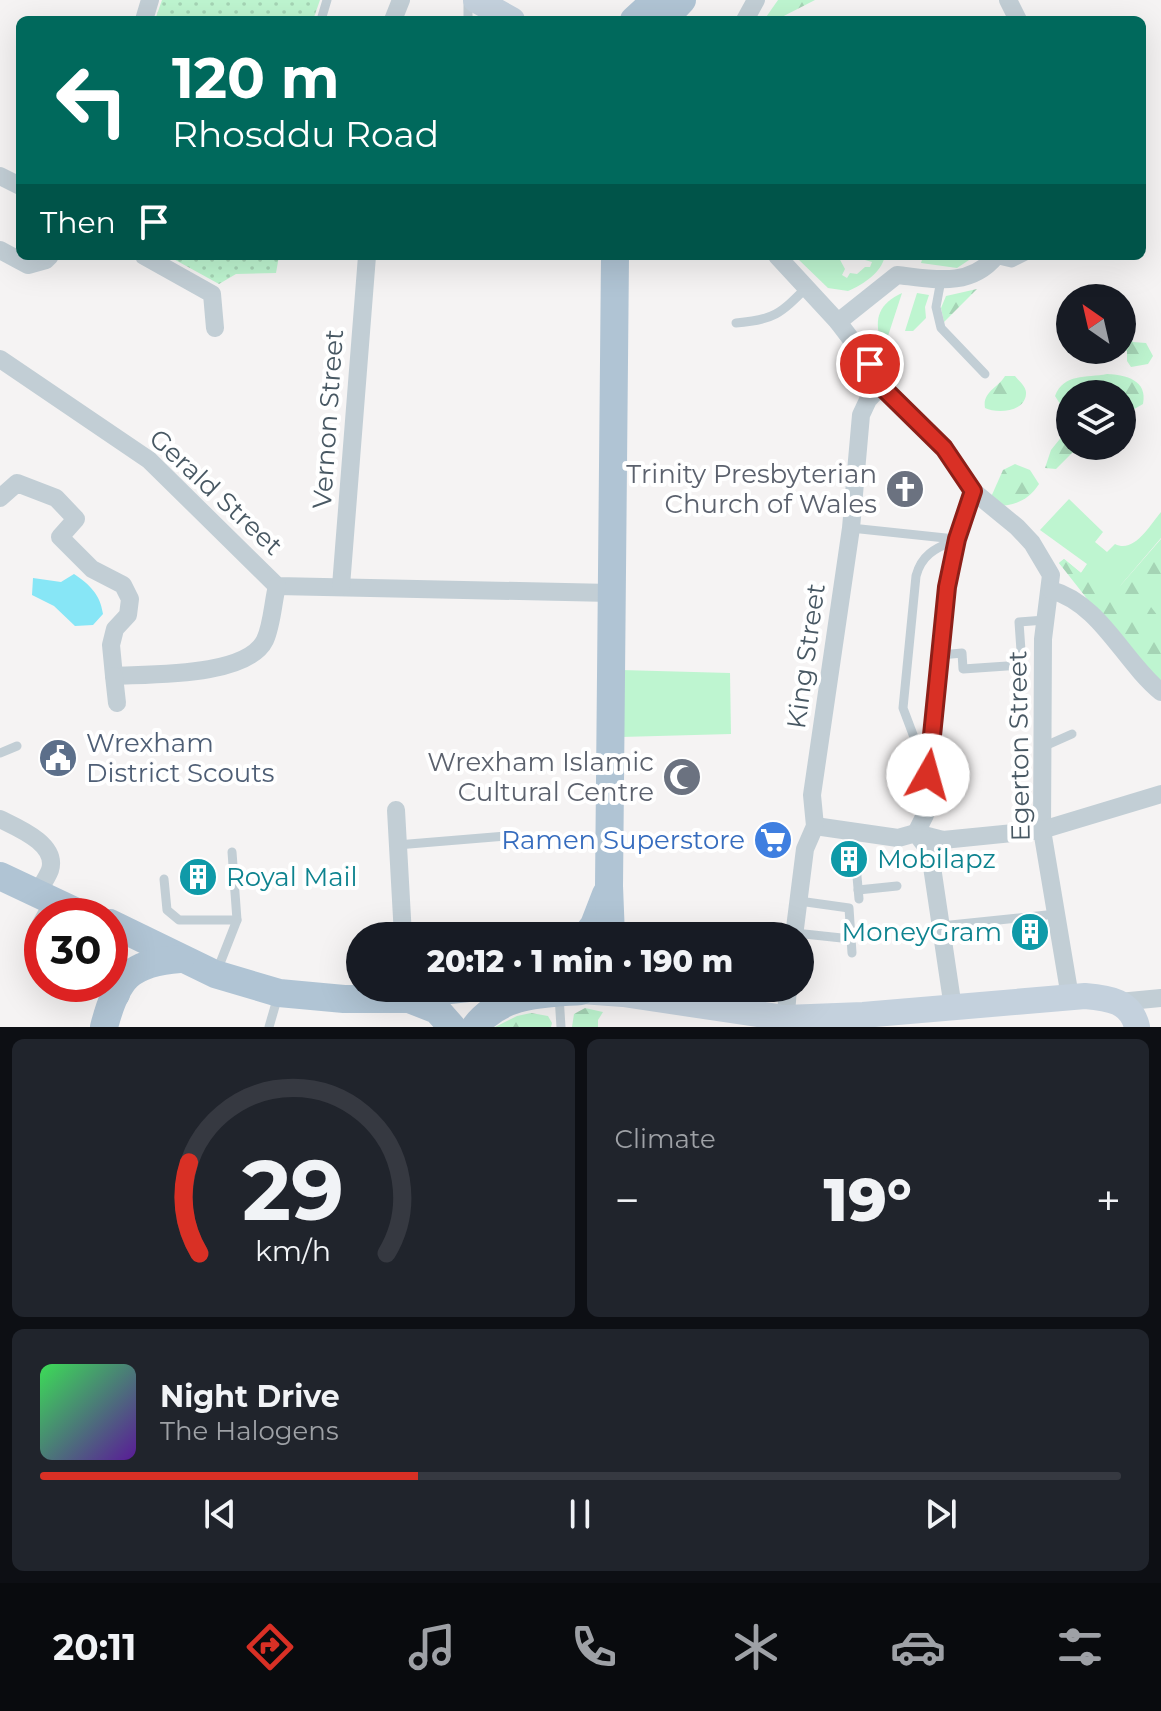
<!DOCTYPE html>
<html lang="en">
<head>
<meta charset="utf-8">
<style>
  :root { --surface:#171b24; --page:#20242c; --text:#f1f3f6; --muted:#9ea1a6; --line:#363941; --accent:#d93025 }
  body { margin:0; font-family:Montserrat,sans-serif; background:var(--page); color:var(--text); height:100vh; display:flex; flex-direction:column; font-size:30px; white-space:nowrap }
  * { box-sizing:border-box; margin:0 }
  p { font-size:26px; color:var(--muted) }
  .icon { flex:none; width:44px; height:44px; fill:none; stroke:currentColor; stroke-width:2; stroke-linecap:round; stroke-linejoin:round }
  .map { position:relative; height:1027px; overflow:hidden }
  .sheet { display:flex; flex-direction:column; gap:12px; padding:12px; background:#0d0f14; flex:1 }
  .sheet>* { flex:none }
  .hud { position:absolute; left:16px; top:16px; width:1130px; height:244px; border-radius:12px; box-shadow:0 8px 32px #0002; background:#00695c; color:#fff; overflow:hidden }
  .needle { width:52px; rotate:326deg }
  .buttons { position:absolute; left:1056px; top:284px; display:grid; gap:16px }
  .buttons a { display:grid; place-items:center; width:80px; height:80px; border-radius:50%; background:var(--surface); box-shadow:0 8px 32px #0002; font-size:40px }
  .speed { position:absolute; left:24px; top:898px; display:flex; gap:16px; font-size:40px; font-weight:700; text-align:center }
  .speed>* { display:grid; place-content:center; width:104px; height:104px; border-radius:50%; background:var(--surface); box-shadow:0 8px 32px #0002; line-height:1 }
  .speed .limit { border:12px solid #d22; background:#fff; color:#111 }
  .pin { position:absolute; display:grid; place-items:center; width:68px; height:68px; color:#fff; margin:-34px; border:4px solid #fff; border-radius:50%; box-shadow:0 2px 8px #0007 }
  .me { position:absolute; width:88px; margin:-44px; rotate:7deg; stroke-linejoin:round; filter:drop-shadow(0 0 6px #0008) }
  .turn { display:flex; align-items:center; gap:28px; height:168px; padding:0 24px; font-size:36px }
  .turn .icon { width:104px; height:104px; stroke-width:2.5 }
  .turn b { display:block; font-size:56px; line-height:68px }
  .then { display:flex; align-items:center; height:76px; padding:0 24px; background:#0003; gap:16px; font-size:30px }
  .big { font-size:60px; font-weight:800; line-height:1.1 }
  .sheet .card { flex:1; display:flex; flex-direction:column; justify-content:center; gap:12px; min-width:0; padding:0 28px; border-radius:12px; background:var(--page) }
  .sheet .dial { align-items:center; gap:0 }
  .dial svg { height:208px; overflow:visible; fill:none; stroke:var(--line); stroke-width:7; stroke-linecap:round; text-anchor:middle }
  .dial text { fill:var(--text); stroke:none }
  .song { display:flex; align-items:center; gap:24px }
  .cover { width:96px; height:96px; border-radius:12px; background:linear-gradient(135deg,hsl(130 70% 55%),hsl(270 70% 35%)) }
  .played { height:8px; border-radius:4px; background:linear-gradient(90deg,var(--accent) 35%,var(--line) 35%) }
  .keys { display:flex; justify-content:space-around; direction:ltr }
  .heat { display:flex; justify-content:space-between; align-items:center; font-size:44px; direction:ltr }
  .sheet .tiles { flex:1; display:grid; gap:12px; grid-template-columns:1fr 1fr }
  .card:last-child { grid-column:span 2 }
  .trip { position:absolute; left:346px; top:922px; width:468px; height:80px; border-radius:40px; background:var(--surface); box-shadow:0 8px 32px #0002; font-weight:800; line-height:80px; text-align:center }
  .tab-bar { display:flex; height:128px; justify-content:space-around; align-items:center; background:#090b0e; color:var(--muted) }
  .tab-bar .icon { width:56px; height:56px }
  .tab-bar .on { color:var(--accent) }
  .tab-bar b { font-size:36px; color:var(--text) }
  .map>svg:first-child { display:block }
</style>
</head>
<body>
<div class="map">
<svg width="1161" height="1027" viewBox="0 0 1161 1027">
  <defs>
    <pattern id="forest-firs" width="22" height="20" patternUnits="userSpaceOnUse" patternTransform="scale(2)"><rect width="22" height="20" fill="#bef5d0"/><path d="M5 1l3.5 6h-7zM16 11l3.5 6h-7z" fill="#a5d4b5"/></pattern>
    <pattern id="park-dots" width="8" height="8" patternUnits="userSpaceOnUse" patternTransform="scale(2)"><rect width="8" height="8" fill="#bef5d0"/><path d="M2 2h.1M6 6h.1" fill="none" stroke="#a5d4b5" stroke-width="1.8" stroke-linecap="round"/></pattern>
  </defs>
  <rect width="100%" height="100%" fill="#f5f3f3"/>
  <g fill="#bef5d0">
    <path d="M802,256H838L845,269L842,275L847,278L850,273L857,274L865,267H870L872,262L865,260L864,256H885C881,273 864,284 848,291L828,288L798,259Z"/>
    <path d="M923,256H975L957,268L921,263Z"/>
    <path d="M902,293L887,339L881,341C873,318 880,303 902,293Z"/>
    <path d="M917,293L929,295L925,307L926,318L913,331H905Z"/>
    <path d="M1069,499L1103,532L1095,542L1107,552L1115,544C1134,554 1150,525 1161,512V538L1120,586L1161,555V681L1059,563L1064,559L1081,573L1087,564L1040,530Z"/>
    <path d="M621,670L730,673L731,734L621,737Z"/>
  </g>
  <g fill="url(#forest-firs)">
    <path d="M778,0H815L776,20H764Z"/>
    <path d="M977,289L944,322L941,308L946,296Z"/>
    <path d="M1127,334L1133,342L1146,343L1153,356L1148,364L1131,367L1127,361V351L1118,350H1122V336Z"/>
    <path d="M1107,374C1126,375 1148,380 1143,404L1122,416V394H1070V446H1087L1072,453L1056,469L1045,468L1051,450L1067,430L1062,407L1055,396C1064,373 1086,378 1107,374Z"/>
    <path d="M1005,376H1015C1019,381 1027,387 1026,394C1025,412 997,414 985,408C982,392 999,387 1005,376Z"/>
    <path d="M1015,464L1030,470L1039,484C1028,501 1014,506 994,506L991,497L1003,470Z"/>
    <path d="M1161,539V590L1149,585L1141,589L1137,598L1151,607L1161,620V681L1121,642L1059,563L1064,559L1081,573L1088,564L1120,586Z"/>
    <path d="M585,1008L603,1012L598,1020V1027H572L574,1014Z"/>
    <path d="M531,1013L548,1016L552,1023L551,1027H495L517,1016Z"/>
  </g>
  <g fill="url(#park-dots)">
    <path d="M162,0H320L313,20H155Z"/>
    <path d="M168,256H279L276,273L236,274L219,284Z"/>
  </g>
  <path fill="#87e6f6" d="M74,574C90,585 100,594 103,614L93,625L75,626L54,606L32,595L33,578L61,582Z"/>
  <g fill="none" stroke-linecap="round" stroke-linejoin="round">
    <g stroke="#c2ced5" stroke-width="9">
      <path d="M321,20L327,0"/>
      <path d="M468,20V0"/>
      <path d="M995,259L1012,263L1026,256"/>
      <path d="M941,280L936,307L941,328L985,374"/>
      <path d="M736,323C774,320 780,314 807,287"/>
      <path d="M851,528L955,539"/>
      <path d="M941,655L962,653L963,669L1022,665L1019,622L1045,620"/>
      <path d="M1045,746L1072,734"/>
      <path d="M0,753L17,746"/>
      <path d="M926,769L903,708L916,576C922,553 937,548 957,539"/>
      <path d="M853,832L859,899"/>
      <path d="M397,845L506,836"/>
      <path d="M232,852L237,920"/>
      <path d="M164,879L167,910L179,920H237L217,971"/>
      <path d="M858,890L897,886"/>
      <path d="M799,901L849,908L852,953"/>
      <path d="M941,926L1056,914"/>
      <path d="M32,931L48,902"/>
      <path d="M795,933L851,939"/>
      <path d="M559,996L561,1027"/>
      <path d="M269,1027L278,996"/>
    </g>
    <g stroke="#c2ced5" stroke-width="18">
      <path d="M1008,0L1018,20"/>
      <path d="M144,20L150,0"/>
      <path d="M393,20L401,0"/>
      <path d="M745,20L756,0"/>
      <path d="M0,176L20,186"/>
      <path d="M0,250L28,265L46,260L50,256"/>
      <path d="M144,256L212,294L215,328"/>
      <path d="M777,256L838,322L870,364L881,386L944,448L973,491L1017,527L1032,543L1051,575L1043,639L1042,830L1070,997"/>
      <path d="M838,322L897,275C933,279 970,288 996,256"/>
      <path d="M0,359L149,460L277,586L611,593"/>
      <path d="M0,498L17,483L56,498L76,519L60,537L92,569L123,585L130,599L128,615L115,629L111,645L114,676C151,674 247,677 265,640C272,625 273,602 277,586"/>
      <path d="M341,586L367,256"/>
      <path d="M1051,590C1101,604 1123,661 1161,692"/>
      <path d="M114,676L117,703"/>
      <path d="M396,810L403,936"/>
      <path d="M0,819C18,828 58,844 50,870C47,878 41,886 37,893"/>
      <path d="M815,826L898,838L916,833L943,840L1042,830L1161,794"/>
      <path d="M916,833L925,815L947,587L957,539L973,491"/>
      <path d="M916,833L925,845L931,860L953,1008"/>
      <path d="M794,936L805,849L815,826L812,795L851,528L861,415L868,400L881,386"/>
      <path d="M1119,1002L1161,998"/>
      <path d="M785,1027L788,988"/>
    </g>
    <g stroke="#c4d1dd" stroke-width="26">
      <path d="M476,0L512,20"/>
      <path d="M581,991L623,994L785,1018L863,1015L1085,996C1109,998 1131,1001 1137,1027"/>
    </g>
    <g stroke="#b0c4d4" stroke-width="28">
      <path d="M634,20L656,0"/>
      <path d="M663,20L682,0"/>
      <path d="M0,876L85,916"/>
      <path d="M110,923L215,974L279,993L344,999H409L432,992L468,988"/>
      <path d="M586,936L594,925L606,894"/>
      <path d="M611,936L609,886L615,256"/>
      <path d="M110,950L116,969V994"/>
      <path d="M409,999L437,1010L452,1027"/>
      <path d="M104,1027C117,978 129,963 180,959"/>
      <path d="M475,1027C501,993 543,994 581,991L586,988"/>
    </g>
  </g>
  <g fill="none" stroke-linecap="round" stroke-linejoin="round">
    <g stroke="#8d1f18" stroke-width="20">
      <path id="route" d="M870,364L881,386L944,448L973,491L957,539L947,587L928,775"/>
    </g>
    <use href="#route" stroke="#d93025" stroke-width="14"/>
  </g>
  <defs>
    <g id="church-disc" transform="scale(2)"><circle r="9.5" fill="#6b7280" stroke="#fff"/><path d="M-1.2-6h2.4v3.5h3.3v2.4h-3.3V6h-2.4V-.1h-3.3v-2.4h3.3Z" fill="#fff"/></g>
    <g id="civic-disc" transform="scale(2)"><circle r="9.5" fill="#5c6f8a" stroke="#fff"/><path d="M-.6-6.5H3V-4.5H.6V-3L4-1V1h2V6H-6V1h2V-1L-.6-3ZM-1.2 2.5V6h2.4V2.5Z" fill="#fff"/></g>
    <g id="mosque-disc" transform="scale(2)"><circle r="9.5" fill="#6b7280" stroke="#fff"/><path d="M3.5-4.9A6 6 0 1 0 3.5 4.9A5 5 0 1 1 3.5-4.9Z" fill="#fff"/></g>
    <g id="supermarket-disc" transform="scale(2)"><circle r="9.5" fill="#3f7fe0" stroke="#fff"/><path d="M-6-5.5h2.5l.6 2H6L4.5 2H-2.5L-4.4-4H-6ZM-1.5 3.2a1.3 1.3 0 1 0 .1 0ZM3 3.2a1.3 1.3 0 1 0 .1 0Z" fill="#fff"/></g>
    <g id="building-disc" transform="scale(2)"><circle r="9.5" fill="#0f9aa8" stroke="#fff"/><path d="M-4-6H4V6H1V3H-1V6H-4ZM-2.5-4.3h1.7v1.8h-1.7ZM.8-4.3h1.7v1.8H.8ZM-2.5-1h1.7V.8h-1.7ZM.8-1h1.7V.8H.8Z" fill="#fff"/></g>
  </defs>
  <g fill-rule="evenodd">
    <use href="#church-disc" x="905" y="489"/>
    <use href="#civic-disc" x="58" y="758"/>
    <use href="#mosque-disc" x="682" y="777"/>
    <use href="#supermarket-disc" x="773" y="840"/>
    <use href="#building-disc" x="849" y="859"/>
    <use href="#building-disc" x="198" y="877"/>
    <use href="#building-disc" x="1030" y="932"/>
  </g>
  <g text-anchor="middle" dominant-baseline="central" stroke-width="8" stroke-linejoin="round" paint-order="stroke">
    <g font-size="26" fill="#485863" stroke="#fff">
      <text transform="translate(328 419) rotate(-86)">Vernon Street</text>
      <text transform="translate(216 492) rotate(43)">Gerald Street</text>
      <text transform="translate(806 656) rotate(-82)">King Street</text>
      <text transform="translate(1019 746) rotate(-91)">Egerton Street</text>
    </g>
    <g font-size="26" fill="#5b616d" stroke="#fff" text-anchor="end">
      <text x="877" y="474">Trinity Presbyterian<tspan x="877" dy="30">Church of Wales</tspan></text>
      <text x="654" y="762">Wrexham Islamic<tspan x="654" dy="30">Cultural Centre</tspan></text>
    </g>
    <g font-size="26" fill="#4e5e75" stroke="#fff" text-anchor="start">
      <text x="86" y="743">Wrexham<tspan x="86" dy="30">District Scouts</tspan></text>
    </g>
    <g font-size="26" fill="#366cbe" stroke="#fff" text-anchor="end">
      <text x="745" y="840">Ramen Superstore</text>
    </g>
    <g font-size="26" fill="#0d838f" stroke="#fff" text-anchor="start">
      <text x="877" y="859">Mobilapz</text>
      <text x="226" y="877">Royal Mail</text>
      <text x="1002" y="932" text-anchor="end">MoneyGram</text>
    </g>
  </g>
</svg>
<div class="buttons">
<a><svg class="needle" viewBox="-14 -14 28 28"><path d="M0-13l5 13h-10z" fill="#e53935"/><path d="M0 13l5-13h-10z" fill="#9ea1a6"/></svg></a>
<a><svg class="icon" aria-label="layers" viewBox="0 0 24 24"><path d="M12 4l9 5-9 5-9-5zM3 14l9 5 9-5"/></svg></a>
</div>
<div class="speed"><div class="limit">30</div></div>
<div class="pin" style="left:870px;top:364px;background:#d93025"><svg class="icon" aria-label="arrive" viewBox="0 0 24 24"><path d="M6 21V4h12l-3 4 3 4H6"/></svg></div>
<svg class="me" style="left:928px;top:775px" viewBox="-20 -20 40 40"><circle r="19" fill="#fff"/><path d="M0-13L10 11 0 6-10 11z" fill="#d93025"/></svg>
<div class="trip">20:12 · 1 min · 190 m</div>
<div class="hud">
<div class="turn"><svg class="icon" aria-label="left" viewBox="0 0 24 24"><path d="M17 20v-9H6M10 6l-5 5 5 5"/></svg><div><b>120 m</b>Rhosddu Road</div></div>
<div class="then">Then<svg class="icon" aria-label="arrive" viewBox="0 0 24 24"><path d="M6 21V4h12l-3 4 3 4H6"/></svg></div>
</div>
</div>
<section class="sheet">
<div class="tiles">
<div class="card dial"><svg viewBox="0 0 100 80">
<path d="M14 69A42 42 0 1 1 86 69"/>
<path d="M14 69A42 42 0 0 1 10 34" stroke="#d93025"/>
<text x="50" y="56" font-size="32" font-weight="700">29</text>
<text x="50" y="72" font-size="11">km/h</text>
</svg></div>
<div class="card"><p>Climate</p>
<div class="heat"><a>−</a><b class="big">19°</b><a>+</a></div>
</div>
<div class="card">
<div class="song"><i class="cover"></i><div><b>Night Drive</b><p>The Halogens</p></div></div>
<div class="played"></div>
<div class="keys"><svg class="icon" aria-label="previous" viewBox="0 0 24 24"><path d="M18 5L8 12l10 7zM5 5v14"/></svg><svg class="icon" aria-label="pause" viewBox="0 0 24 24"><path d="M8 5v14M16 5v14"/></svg><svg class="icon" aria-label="next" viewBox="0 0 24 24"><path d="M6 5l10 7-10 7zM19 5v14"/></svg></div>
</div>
</div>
</section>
<nav class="tab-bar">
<b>20:11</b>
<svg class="icon on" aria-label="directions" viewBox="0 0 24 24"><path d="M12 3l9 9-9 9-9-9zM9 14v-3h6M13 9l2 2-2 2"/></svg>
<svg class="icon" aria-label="music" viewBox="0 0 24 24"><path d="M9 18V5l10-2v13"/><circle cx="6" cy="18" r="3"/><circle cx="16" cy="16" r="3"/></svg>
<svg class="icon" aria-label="phone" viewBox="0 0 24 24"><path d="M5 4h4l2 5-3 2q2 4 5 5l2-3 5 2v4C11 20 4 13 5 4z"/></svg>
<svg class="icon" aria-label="climate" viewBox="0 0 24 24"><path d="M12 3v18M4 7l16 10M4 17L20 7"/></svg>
<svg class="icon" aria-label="car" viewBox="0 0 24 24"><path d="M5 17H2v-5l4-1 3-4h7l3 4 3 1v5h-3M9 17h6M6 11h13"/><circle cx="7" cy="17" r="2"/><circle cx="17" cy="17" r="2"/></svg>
<svg class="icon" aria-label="filters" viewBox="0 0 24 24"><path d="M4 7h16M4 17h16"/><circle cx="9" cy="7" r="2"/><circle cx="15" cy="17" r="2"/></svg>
</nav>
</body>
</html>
